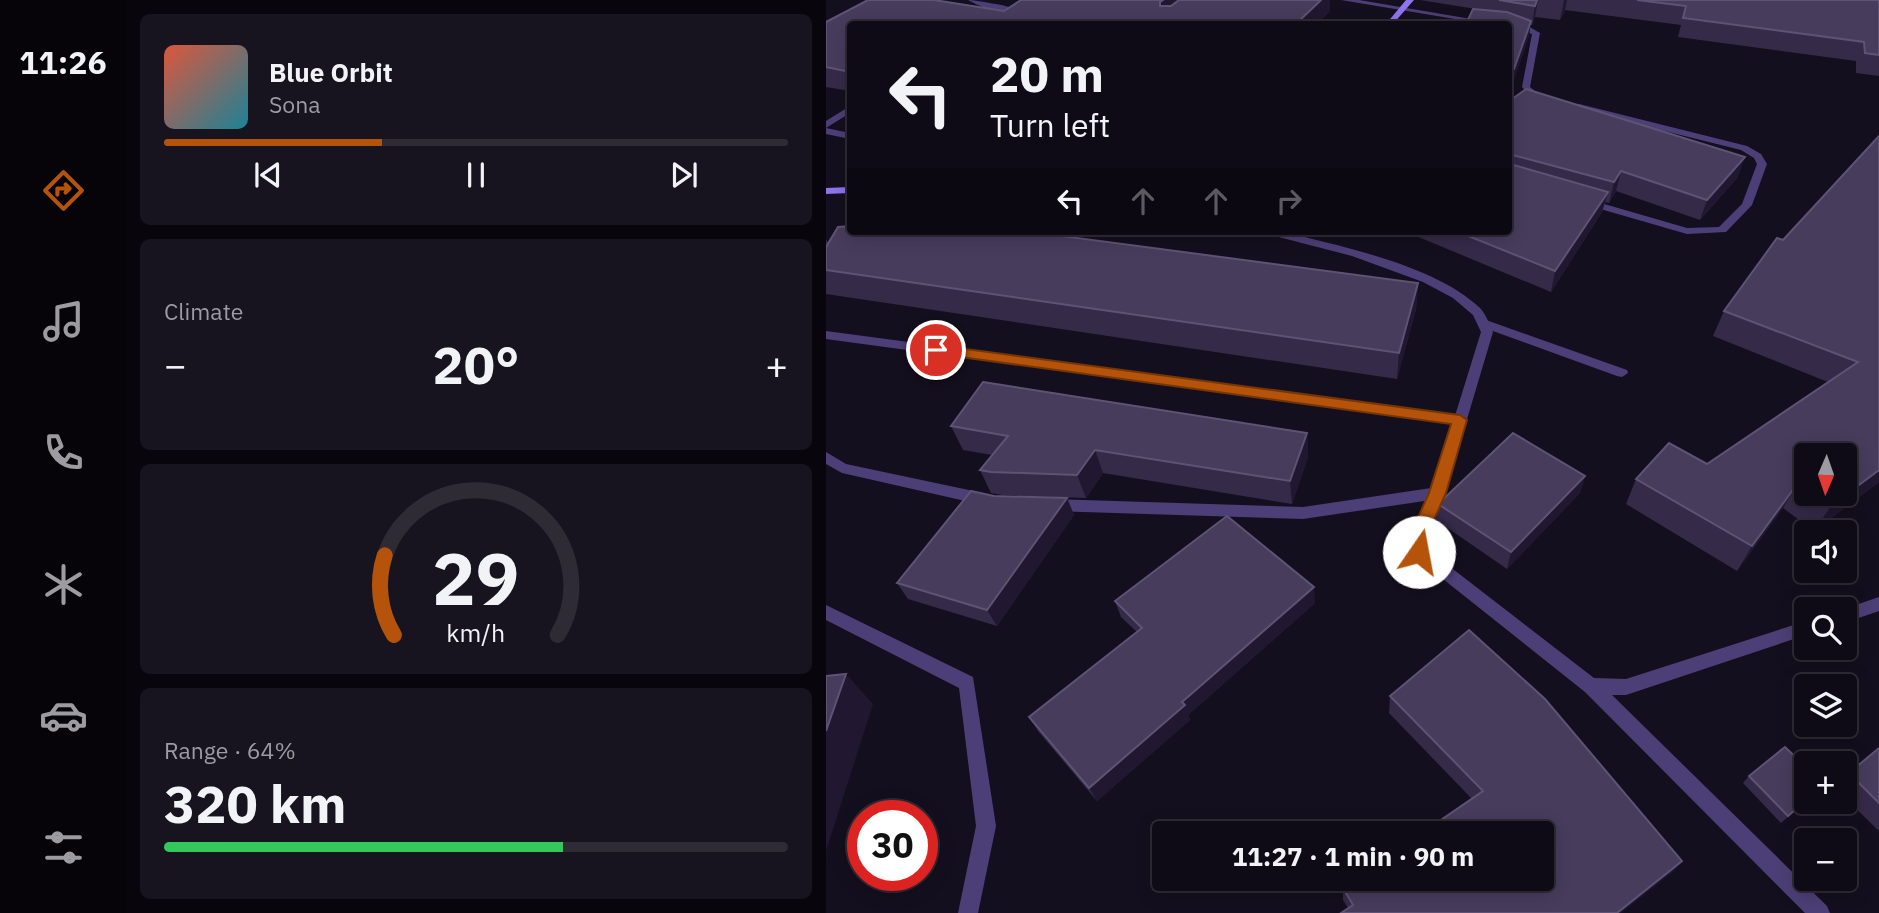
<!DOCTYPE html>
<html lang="en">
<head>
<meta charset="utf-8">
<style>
  :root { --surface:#0f0b16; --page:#18141f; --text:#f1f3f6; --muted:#9b9ba1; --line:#2f2b35; --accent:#b45309 }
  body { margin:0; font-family:"IBM Plex Sans",sans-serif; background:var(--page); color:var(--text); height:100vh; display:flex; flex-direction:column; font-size:26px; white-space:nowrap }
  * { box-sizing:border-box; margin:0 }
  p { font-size:23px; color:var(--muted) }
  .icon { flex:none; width:38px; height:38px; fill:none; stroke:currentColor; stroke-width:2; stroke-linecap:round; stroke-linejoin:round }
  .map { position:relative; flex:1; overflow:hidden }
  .panel { display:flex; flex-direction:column; gap:14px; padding:14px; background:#08060c; width:700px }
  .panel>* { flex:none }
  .banner { position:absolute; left:21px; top:21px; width:665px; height:214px; border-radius:7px; box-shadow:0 4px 18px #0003,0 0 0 2px var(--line); background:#0f0b16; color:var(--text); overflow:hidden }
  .needle { width:46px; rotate:182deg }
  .tools { position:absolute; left:968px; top:443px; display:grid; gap:14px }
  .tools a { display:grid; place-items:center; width:63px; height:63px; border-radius:7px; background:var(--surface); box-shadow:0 4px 18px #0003,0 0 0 2px var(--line); font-size:35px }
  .speed { position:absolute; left:21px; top:800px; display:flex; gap:14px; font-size:35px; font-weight:700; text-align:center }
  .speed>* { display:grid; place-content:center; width:91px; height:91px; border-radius:50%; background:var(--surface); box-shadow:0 4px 18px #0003,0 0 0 2px var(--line); line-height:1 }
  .speed .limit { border:10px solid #d22; background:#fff; color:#111 }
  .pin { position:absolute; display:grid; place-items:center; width:60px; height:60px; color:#fff; margin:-30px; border:4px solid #fff; border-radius:50%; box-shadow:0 2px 7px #0007 }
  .me { position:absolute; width:77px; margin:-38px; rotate:12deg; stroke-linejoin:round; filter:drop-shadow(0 0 5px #0008) }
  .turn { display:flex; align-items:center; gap:24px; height:147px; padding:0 28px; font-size:32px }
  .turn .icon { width:91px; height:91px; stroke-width:2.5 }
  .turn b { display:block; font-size:49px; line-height:60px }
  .lanes { display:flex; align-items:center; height:66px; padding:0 28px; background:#0003; justify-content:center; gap:35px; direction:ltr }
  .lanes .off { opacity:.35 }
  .big { font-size:52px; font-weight:700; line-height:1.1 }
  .panel .card { flex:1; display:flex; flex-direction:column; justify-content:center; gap:10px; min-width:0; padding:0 24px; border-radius:10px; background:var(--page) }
  .panel .dial { align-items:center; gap:0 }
  .dial svg { height:182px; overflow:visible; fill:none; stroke:var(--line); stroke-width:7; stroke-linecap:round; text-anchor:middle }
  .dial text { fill:var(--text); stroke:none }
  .song { display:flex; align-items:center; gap:21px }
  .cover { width:84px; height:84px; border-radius:10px; background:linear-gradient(135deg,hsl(10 70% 55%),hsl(190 70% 35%)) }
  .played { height:7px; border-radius:4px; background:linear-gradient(90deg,var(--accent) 35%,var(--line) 35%) }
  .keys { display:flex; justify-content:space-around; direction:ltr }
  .heat { display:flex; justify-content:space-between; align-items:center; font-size:38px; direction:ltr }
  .charge { height:10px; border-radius:5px; background:linear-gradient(90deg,#34c759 64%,var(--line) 0) }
  .trip { position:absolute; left:326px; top:821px; width:402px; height:70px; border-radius:7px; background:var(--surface); box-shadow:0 4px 18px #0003,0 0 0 2px var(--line); font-weight:700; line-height:70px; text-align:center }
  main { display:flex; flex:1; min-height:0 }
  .tab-bar { display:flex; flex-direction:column; width:126px; justify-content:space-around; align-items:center; background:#060409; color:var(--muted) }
  .tab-bar .icon { width:49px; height:49px }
  .tab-bar .current { color:var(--accent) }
  .tab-bar b { font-size:32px; color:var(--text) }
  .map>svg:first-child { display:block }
</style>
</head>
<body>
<main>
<nav class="tab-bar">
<b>11:26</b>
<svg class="icon current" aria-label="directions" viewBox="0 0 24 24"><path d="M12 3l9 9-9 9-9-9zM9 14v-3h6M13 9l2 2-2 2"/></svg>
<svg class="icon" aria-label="music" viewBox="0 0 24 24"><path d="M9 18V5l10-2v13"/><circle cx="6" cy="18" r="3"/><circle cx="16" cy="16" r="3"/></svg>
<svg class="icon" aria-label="phone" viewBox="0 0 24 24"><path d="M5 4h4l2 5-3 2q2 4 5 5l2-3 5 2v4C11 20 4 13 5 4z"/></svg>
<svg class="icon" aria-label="climate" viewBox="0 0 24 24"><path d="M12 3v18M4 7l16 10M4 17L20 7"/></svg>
<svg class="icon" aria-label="car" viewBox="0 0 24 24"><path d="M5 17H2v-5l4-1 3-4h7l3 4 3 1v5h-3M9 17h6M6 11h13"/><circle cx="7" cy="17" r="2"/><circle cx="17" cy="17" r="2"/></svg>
<svg class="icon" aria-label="filters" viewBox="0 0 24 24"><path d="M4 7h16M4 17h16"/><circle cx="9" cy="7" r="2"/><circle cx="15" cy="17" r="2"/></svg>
</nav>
<section class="panel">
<div class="card">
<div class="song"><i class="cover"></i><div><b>Blue Orbit</b><p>Sona</p></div></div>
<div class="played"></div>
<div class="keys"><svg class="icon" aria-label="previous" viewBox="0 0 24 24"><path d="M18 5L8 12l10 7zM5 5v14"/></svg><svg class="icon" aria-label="pause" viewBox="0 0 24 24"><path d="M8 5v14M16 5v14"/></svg><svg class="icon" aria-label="next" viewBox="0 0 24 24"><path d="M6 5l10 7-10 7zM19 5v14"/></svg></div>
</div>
<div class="card"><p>Climate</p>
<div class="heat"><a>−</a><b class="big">20°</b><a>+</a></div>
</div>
<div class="card dial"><svg viewBox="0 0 100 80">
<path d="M14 69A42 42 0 1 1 86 69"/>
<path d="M14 69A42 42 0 0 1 10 34" stroke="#b45309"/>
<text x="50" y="56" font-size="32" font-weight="700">29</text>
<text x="50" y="72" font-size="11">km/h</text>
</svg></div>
<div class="card"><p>Range · 64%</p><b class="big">320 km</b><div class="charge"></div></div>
</section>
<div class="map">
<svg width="1053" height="913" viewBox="0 0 1053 913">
  <rect width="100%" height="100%" fill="#140f1e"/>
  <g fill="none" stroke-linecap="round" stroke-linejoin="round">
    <g fill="#4c3f77" fill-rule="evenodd">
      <path d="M142,0C150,0 188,7 194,10C179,16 156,8 142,0Z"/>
      <path d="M515,0H533L663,22L659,24Z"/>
      <path d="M682,23L702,26L714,33L704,87L710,92L722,97V101L704,96L696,87L706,34L682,27V24H679Z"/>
      <path d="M753,104L921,146L935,154L941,164L926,205L900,232L861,234L757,204L756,202L761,199L861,228L893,227L916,204L931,164L928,158L915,150L750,109L749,107Z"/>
      <path d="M24,106V113L0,128V121Z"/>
      <path d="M0,128L24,133V139L0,134Z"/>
      <path d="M660,320L801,370L802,373L796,377L791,376L656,327L654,324L656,321Z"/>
      <path d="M0,331L633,415L640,420L633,425L0,339Z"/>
      <path d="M0,452L20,464L157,493L162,495L164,499L162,503L157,505L16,473L0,464Z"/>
      <path d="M612,487L617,489L619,493L617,497L612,499L477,519L226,511L221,509L219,505L221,501L226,499L477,507Z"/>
      <path d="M0,605L147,677L170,826L152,913H132L150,826L133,688L0,620Z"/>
    </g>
    <g fill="#4c3f77" fill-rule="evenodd">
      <path d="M436,231H454C514,246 609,265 654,308C660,314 663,324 667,332L619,493L602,533L601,549L768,678L800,679L980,621V635L800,695H786L1001,906L1004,913H979L759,692L588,556L585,552L586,533L605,493L655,332L647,315L627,298L597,282L526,256L437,233Z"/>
      <path d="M1053,597V611L1018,623V609Z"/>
    </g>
    <g fill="#8e74ed" fill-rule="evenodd">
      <path d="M580,0H588L567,24H560Z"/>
      <path d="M24,187V193L0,194V188Z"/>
    </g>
  </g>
  <g fill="#362a49" fill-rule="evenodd">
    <path d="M594,0H1053V76L1030,73V61L852,37L855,25L739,10L734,20L709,17L706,25H704L703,36L686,85L682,84V24L650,9Z"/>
    <path d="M178,11H504L491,24H24V91L0,87V22Z"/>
    <path d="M682,102L912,177L874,220L790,191L783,203L779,202L776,212L725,292L578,231H682Z"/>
    <path d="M1053,136V482L988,531L957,508L911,571L800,504L810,479L881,464L1002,382L887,336L898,311L957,240ZM980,455L1018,494H980Z"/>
    <path d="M0,239L2,243L592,283L590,309L571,379L0,294Z"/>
    <path d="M125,426L481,433L482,457L466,504L277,473L260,498L176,495L165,493L154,470L166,455L137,450Z"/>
    <path d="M759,476L754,493L681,569L610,520L612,504Z"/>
    <path d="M168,496L241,498L248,515L171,626L82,599L71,583Z"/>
    <path d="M289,601L489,603L362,715L364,720L271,801L212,731L203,717L311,632L295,617Z"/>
    <path d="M564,696L856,861L844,874L522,908L517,900V888L646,799L563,713Z"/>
    <path d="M1053,748V831L1018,797V777Z"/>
    <path d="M923,776L980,801L955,823L917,783Z"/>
  </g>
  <g fill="#211730">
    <path d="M337,0H366L337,22L334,6V2Z"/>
    <path d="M495,0H504V11L491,24H470Z"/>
    <path d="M712,0L709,17L706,25L709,6Z"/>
    <path d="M738,0H741L739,10L734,20Z"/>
    <path d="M705,21L703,36L686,85L688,69Z"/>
    <path d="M919,157L912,177L874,220L881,200Z"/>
    <path d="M795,171L790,191L783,203L788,182Z"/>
    <path d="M782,192L776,212L725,292L729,271Z"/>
    <path d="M592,283L590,309L571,379L573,353Z"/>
    <path d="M481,433L482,457L466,504L464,481Z"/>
    <path d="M269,450L277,473L260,498L251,475Z"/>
    <path d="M1053,470V482L988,531L1005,506Z"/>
    <path d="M759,476L754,493L681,569L685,552Z"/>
    <path d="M972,483L957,508L911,571L926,546Z"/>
    <path d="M241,498L248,515L171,626L161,610Z"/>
    <path d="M488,587L489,603L362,715L364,720L271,801L263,788L356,702Z"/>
    <path d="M20,674L47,704L0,851V731Z"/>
    <path d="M856,861L844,874L795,913H791Z"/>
  </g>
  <g fill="#483c5c" stroke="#5f5375" stroke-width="2">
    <path d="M42,0H108L178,11L195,0H337L334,2V6H345L353,0H495L470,24H24V72L0,67V22Z"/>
    <path d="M673,0H711L709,6Z"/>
    <path d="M811,0H1053V55L1039,53L1038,42L857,18L860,6Z"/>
    <path d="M647,9L681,12L705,21L688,69H682V24H640Z"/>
    <path d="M700,89L919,157L881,200L795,171L788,182L683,154L684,164L782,192L729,271L630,231H682V102Z"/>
    <path d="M1053,136V470L1005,506L987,494H1018V455H980V489L972,483L926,546L810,479L843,443L881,464L1032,362L898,311L951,238L957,240Z"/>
    <path d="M24,226V231H198L592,283L573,353L0,270V247L12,227Z"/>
    <path d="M157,382L481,433L464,481L269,450L251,475L165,472L154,470L182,436L125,426Z"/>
    <path d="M687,433L759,476L685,552L612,504Z"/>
    <path d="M145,491L168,496L241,498L161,610L71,583Z"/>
    <path d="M401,516L488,587L356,702L359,705L263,788L203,717L316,628L289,601Z"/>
    <path d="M643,630L719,699L856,861L791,913H515L527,905L517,888L530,878H716V833H596L657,791L564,696Z"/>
    <path d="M20,674L0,731V676Z"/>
    <path d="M959,747L980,767V800L962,816L923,776Z"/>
    <path d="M1053,748V803L1023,773Z"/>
  </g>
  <path fill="#b45309" stroke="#753606" stroke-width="2" d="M110,345L634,415L641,420L620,493L602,533L599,557H587L584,552L585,533L603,493L625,424L105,353V347Z"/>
</svg>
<div class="tools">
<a><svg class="needle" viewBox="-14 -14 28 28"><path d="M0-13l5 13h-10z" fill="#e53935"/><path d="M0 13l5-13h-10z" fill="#9b9ba1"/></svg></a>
<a><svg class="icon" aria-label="sound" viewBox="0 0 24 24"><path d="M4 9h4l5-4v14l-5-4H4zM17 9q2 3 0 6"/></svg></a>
<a><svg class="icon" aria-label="search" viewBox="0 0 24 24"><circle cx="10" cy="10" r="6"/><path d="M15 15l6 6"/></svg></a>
<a><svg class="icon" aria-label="layers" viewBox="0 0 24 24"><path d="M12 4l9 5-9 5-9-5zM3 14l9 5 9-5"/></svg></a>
<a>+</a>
<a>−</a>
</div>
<div class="speed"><div class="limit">30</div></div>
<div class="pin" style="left:110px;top:350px;background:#d93025"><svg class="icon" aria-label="arrive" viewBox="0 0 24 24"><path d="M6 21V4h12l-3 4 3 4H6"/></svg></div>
<svg class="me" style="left:593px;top:552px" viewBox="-20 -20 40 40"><circle r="19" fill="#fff"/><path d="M0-13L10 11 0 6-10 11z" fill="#b45309"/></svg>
<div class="trip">11:27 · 1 min · 90 m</div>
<div class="banner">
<div class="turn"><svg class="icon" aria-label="left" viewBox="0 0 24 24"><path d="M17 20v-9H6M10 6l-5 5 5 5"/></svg><div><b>20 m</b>Turn left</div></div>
<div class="lanes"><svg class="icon" aria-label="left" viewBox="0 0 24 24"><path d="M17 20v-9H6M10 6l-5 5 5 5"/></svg><svg class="icon off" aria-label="ahead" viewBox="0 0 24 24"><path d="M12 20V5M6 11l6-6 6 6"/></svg><svg class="icon off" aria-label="ahead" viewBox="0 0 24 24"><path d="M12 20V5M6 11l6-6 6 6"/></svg><svg class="icon off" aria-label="right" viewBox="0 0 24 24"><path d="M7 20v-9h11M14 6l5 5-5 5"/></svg></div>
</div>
</div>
</main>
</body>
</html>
